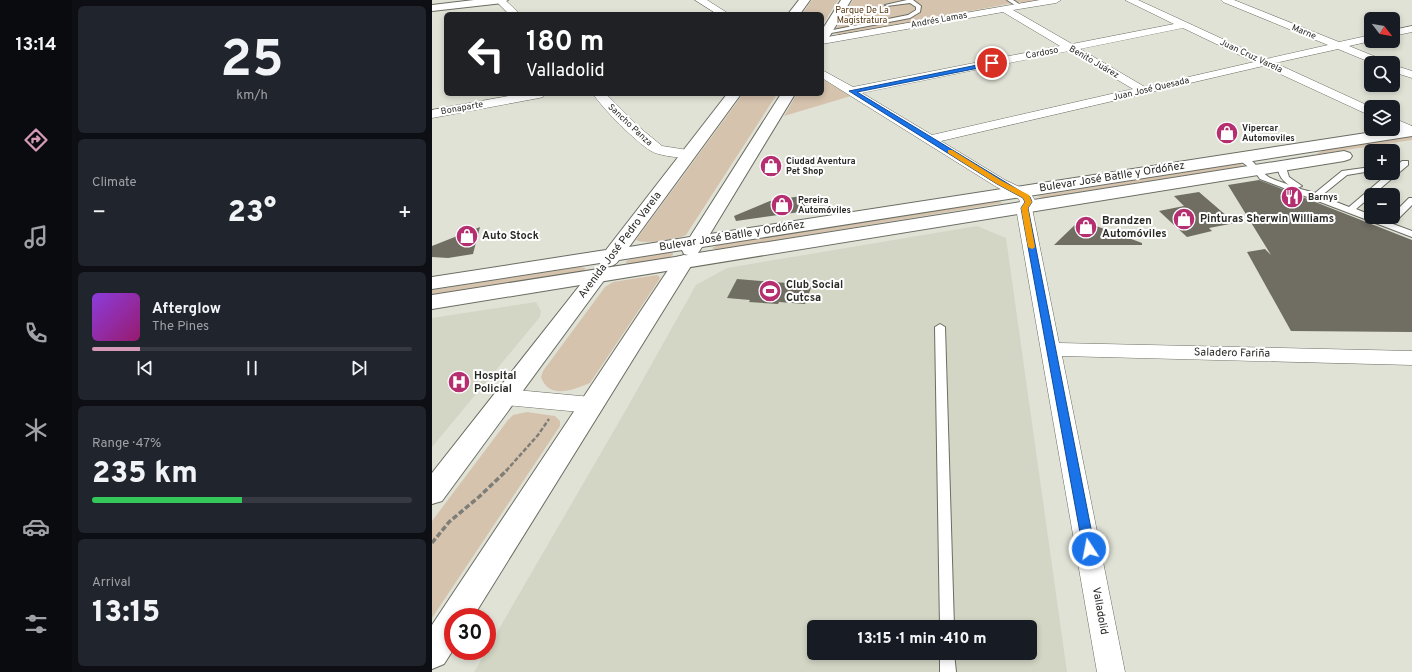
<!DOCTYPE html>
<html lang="en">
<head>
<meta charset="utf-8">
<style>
  :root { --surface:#171b24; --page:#20242c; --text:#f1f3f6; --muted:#9ea1a6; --line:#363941; --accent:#d69ab9 }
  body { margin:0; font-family:Overpass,sans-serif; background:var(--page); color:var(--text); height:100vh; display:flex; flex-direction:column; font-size:15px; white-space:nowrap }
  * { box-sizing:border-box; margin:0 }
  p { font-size:13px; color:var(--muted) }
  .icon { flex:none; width:22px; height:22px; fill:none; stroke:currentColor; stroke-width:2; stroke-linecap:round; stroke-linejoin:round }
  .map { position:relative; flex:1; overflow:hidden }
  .side { display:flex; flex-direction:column; gap:6px; padding:6px; background:#0d0f14; width:360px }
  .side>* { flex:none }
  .top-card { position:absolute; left:12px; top:12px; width:380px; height:84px; border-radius:6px; box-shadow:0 2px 6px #0003; background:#202124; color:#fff; overflow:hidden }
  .needle { width:26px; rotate:121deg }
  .fabs { position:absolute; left:932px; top:12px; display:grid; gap:8px }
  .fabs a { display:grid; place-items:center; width:36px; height:36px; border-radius:6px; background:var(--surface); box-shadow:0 2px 6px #0003; font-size:20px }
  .speed { position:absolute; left:12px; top:608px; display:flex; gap:8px; font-size:20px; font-weight:700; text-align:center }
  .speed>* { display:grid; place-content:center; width:52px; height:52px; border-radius:50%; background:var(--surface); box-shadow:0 2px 6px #0003; line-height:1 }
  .speed .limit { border:6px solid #d22; background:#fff; color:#111 }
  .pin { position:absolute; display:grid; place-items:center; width:34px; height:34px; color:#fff; margin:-17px; border:2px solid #fff; border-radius:50%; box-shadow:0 1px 4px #0007 }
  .me { position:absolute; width:44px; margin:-22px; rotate:349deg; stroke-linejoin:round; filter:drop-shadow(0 0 3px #0008) }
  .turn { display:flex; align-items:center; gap:14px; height:84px; padding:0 16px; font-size:18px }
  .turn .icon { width:52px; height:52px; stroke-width:2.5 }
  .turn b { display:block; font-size:28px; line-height:34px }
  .big { font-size:30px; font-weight:800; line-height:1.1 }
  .side .card { flex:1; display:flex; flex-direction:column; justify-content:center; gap:6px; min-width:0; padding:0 14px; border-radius:6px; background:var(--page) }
  .side .dial { align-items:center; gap:0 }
  .dial b { font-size:52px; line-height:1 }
  .song { display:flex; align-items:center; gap:12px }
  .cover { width:48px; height:48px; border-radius:6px; background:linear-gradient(135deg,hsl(270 70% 55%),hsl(320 70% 35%)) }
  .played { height:4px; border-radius:2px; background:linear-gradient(90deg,var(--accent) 15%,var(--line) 15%) }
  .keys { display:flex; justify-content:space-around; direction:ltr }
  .heat { display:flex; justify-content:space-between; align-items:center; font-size:22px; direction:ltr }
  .charge { height:6px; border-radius:3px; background:linear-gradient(90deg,#34c759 47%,var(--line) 0) }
  .trip { position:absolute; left:375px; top:620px; width:230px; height:40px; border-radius:6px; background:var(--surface); box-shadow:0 2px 6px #0003; font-weight:800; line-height:40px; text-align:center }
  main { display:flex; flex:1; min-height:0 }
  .menu { display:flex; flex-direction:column; width:72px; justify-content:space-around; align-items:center; background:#090b0e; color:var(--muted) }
  .menu .icon { width:28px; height:28px }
  .menu .on { color:var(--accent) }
  .menu b { font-size:18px; color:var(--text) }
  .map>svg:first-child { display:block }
</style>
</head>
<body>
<main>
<nav class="menu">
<b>13:14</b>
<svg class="icon on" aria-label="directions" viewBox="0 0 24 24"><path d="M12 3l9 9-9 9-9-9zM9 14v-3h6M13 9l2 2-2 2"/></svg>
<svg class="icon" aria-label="music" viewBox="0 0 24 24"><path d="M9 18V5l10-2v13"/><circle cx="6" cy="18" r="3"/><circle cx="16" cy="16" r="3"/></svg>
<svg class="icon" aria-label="phone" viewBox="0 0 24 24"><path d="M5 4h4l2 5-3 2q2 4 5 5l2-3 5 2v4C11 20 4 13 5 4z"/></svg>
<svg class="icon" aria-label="climate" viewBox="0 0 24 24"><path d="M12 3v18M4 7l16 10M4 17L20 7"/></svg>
<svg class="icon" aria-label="car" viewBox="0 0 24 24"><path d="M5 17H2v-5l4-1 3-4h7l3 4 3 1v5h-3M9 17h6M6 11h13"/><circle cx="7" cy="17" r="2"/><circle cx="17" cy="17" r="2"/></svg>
<svg class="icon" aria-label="filters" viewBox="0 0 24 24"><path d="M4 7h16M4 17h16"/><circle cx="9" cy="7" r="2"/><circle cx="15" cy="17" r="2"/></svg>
</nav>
<section class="side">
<div class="card dial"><b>25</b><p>km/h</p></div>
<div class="card"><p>Climate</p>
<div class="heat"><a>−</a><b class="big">23°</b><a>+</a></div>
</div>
<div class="card">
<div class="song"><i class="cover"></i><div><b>Afterglow</b><p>The Pines</p></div></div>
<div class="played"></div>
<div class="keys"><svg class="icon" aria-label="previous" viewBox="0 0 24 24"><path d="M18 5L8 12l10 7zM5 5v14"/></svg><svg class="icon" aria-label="pause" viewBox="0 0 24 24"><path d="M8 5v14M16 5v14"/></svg><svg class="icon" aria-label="next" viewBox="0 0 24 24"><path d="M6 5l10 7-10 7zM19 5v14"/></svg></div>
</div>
<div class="card"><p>Range · 47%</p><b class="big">235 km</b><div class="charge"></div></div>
<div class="card"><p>Arrival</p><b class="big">13:15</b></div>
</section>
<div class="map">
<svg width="980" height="672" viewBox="0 0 980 672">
  <rect width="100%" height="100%" fill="#e0e2d6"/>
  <g fill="#d3d6c4" fill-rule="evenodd">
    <path d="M545,226L574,238L635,672H42L195,408L264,285L295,268ZM382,627H598V653H382Z"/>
    <path d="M104,302L109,311L108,317L0,447V318Z"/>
  </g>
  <g fill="#d6c3ae">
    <path d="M380,0H406L390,26V14H370Z"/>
    <path d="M421,0H610L592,3L586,2L412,35L402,33V32Z"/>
    <path d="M390,79L419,96L352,116L365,94H390Z"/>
    <path d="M311,94H345L254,235C246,239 211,245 204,240Z"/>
    <path d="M980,136V140L840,161L884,154L892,150Z"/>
    <path d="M807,163L812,166L610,198L605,196Z"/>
    <path d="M567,201L571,203L285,250L280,248L286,245Z"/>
    <path d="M238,252L241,253V255L237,258L197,264L194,263V261L199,259Z"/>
    <path d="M147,267L154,268L151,271L0,295V290Z"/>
    <path d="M225,275L228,277L227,280L158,383C141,390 117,400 109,377L111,371L173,287L181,282Z"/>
    <path d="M95,412L123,416L128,421V426L0,618V521L76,420L81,415Z"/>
  </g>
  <g fill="#706d63">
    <path d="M827,180L980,240V332L859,331L815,252L833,249L839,255L796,185Z"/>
    <path d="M767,192L803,223L777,228L780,231L755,237L727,211L752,206L742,196Z"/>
    <path d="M369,196L375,211L304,221L302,216L338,201Z"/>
    <path d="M648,220L710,243V245H622Z"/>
    <path d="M48,227L41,254L16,258L0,257V246Z"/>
    <path d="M305,279L380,285L373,304L347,302L346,304L317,302L318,300L295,298Z"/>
  </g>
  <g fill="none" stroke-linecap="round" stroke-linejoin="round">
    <g stroke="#6a6d62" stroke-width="2">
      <g id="lane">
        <path d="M475,0H481L489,6L488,12L478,18L394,34L391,32L476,15L484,10V7L478,3L455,6L453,5Z"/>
        <path d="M575,0H581L590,6L586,7Z"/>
        <path d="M806,155C818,154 826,169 834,175C839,180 850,182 857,185C850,180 844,173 847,164H853L857,177L870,186L865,188L883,193L910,171L939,167V171L915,175L889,196L917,207L957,173H961V169L970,161H976V165L924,209L939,215V217H944L954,221L958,217H961V214L977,198H980V205L961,224L980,231V237L828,179L823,172L806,159Z"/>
        <path d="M508,324L513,327L522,627H508L503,327Z"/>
        <path d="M508,653H522L524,672H508Z"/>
      </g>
    </g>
    <g stroke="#6a6d62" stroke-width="1">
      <g id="street">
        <path d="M63,0H73L88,14H77Z"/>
        <path d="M263,0H275L297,14H285Z"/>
        <path d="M608,0H629L624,3L581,10L640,44L742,24L693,0H706L834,59L896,45L791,2L789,0H802L907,42L939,35V41L917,46L954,61L956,63H940L906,49L843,63L939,107V116L831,66L509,141L573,180L592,189L599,194L604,202L600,208L627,343L980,351V365L630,356L693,672H665L584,208L588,202L587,199L563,186L390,78V70L421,87L628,46L571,12L390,44V38ZM751,28L822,62L713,87L648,49ZM637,51L701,89L500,135L430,93Z"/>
        <path d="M980,26V32L961,36V30Z"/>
        <path d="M961,65L980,71V78L961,72Z"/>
        <path d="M88,94H113L111,97L107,98L0,118V110Z"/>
        <path d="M161,94H174L207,127L230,146L262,151L264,154L262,157C252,159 227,156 219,151C203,141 172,110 161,94Z"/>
        <path d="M961,118L980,126V135L974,134L961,127Z"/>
        <path d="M74,389L159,397L166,400L170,405L166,410L159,413L74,405L67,402L64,397L67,392Z"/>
      </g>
    </g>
    <g stroke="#6a6d62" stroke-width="2">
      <g id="secondary">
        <path d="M42,0H76L71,3L0,11V5Z"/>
        <path d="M252,255L259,257L262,261L41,617H21V650L12,664L0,669V625L242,261L245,257Z"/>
        <path d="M166,269L173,271L176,275L173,279L10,501L0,504V473L159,271Z"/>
      </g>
    </g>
    <g stroke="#6a6d62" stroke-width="2">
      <g id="primary">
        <path d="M367,0H378L368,14H356Z"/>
        <path d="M409,0H419L396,39L394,42L390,43V30Z"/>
        <path d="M295,94H309L197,247L258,237L349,94H363L278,234L980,126V136L270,247L266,253L912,151L918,153L920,156L918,159L912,161L0,309V295L256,255L252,254L250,250L187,260C182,267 177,267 169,265L168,263L0,289V277L174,250Z"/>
      </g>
    </g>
    <path stroke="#7d7e77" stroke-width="2.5" stroke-dasharray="4.5 2" stroke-linecap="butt" d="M74,471L106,435L117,419"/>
    <path stroke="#7d7e77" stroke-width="3.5" stroke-dasharray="5.5 2.5" stroke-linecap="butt" d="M0,543L17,522L48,496L75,470"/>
    <use href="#lane" fill="#fff" fill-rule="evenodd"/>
    <use href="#street" fill="#fff" fill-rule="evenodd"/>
    <use href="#secondary" fill="#fff" fill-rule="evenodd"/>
    <use href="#primary" fill="#fff" fill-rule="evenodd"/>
  </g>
  <path fill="#1a73e8" stroke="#114b97" d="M560,62L563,63L562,65L425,92L598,197L600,202L596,208L663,549L661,553L657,554L652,553L651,549L589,208L593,202L591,198L565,184L417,91Z"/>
  <path fill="#f59e0b" d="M516,150H520L570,181L597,195L600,202L596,208L603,247L602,248L600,249L596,247L589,208L593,202L591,198L565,184L516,153Z"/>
  <defs>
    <g id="shop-disc" transform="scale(1.15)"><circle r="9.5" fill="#b52e6f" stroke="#fff"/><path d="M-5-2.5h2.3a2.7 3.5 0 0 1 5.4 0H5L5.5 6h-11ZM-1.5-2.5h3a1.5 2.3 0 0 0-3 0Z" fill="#fff"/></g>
    <g id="restaurant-disc" transform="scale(1.15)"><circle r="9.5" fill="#b52e6f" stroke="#fff"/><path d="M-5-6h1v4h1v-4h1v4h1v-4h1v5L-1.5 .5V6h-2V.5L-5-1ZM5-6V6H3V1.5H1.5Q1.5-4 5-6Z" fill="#fff"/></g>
    <g id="stadium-disc" transform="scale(1.15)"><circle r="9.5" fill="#b52e6f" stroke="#fff"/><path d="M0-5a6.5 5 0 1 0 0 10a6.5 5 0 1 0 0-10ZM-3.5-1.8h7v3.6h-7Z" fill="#fff"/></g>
    <g id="hospital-disc" transform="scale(1.15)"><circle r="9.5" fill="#b52e6f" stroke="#fff"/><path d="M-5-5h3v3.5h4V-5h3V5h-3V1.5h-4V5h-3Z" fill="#fff"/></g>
  </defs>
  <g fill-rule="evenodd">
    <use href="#shop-disc" x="795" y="133"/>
    <use href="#shop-disc" x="339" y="166"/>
    <use href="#restaurant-disc" x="860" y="197"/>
    <use href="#shop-disc" x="350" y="205"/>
    <use href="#shop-disc" x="752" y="219"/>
    <use href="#shop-disc" x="654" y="227"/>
    <use href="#shop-disc" x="35" y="236"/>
    <use href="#stadium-disc" x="338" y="291"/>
    <use href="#hospital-disc" x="27" y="382"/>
  </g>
  <g text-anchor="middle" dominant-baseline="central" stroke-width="4" stroke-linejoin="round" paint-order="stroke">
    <g font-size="9" fill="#593911" stroke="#fff">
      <text x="430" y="10">Parque De La<tspan x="430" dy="10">Magistratura</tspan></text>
    </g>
    <g font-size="9" fill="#292a26" stroke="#fff">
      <text transform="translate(507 20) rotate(-10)">Andrés Lamas</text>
      <text transform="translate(872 32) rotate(22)">Marne</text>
      <text transform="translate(610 53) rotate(-11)">Cardoso</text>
      <text transform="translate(819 56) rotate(25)">Juan Cruz Varela</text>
      <text transform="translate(662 62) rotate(30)">Benito Juárez</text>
      <text transform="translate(719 89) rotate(-13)">Juan José Quesada</text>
      <text transform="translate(30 108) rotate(-10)">Bonaparte</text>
      <text transform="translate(198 125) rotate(43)">Sancho Panza</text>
    </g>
    <g font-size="9" font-weight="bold" fill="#292a26" stroke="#fff" text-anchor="start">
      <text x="810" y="128">Vipercar<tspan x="810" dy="10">Automoviles</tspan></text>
      <text x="354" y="161">Ciudad Aventura<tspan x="354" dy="10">Pet Shop</tspan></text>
      <text x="876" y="197">Barnys</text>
      <text x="366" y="200">Pereira<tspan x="366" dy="10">Automóviles</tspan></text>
    </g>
    <g font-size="11" fill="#292a26" stroke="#fff">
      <text transform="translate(680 177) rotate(-9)">Bulevar José Batlle y Ordóñez</text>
      <text transform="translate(300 236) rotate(-9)">Bulevar José Batlle y Ordóñez</text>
      <text transform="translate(188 245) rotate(-53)">Avenida José Pedro Varela</text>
      <text transform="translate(800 353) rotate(1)">Saladero Fariña</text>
      <text transform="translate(668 611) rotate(80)">Valladolid</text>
    </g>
    <g font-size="11" font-weight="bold" fill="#292a26" stroke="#fff" text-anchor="start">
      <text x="768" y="219">Pinturas Sherwin Williams</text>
      <text x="670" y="221">Brandzen<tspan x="670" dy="13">Automóviles</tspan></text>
      <text x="50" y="236">Auto Stock</text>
      <text x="354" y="285">Club Social<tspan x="354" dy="13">Cutcsa</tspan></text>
      <text x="42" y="376">Hospital<tspan x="42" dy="13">Policial</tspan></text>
    </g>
  </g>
</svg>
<div class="fabs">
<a><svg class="needle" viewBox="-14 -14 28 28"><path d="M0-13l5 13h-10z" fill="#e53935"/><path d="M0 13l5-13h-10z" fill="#9ea1a6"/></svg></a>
<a><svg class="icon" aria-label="search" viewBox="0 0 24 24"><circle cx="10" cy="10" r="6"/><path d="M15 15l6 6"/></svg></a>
<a><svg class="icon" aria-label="layers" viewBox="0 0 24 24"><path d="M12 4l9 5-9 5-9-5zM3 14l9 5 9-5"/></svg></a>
<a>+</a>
<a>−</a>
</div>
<div class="speed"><div class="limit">30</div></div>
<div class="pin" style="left:560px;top:63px;background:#d93025"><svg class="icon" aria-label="arrive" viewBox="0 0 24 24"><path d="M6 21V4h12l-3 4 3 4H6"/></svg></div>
<svg class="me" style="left:657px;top:549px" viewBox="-20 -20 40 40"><circle r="17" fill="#1a73e8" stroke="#fff" stroke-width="3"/><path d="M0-11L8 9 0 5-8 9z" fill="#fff"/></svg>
<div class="trip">13:15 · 1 min · 410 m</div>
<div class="top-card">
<div class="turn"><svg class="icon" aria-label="left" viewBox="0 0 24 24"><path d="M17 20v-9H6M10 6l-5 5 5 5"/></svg><div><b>180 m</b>Valladolid</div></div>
</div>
</div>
</main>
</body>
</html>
